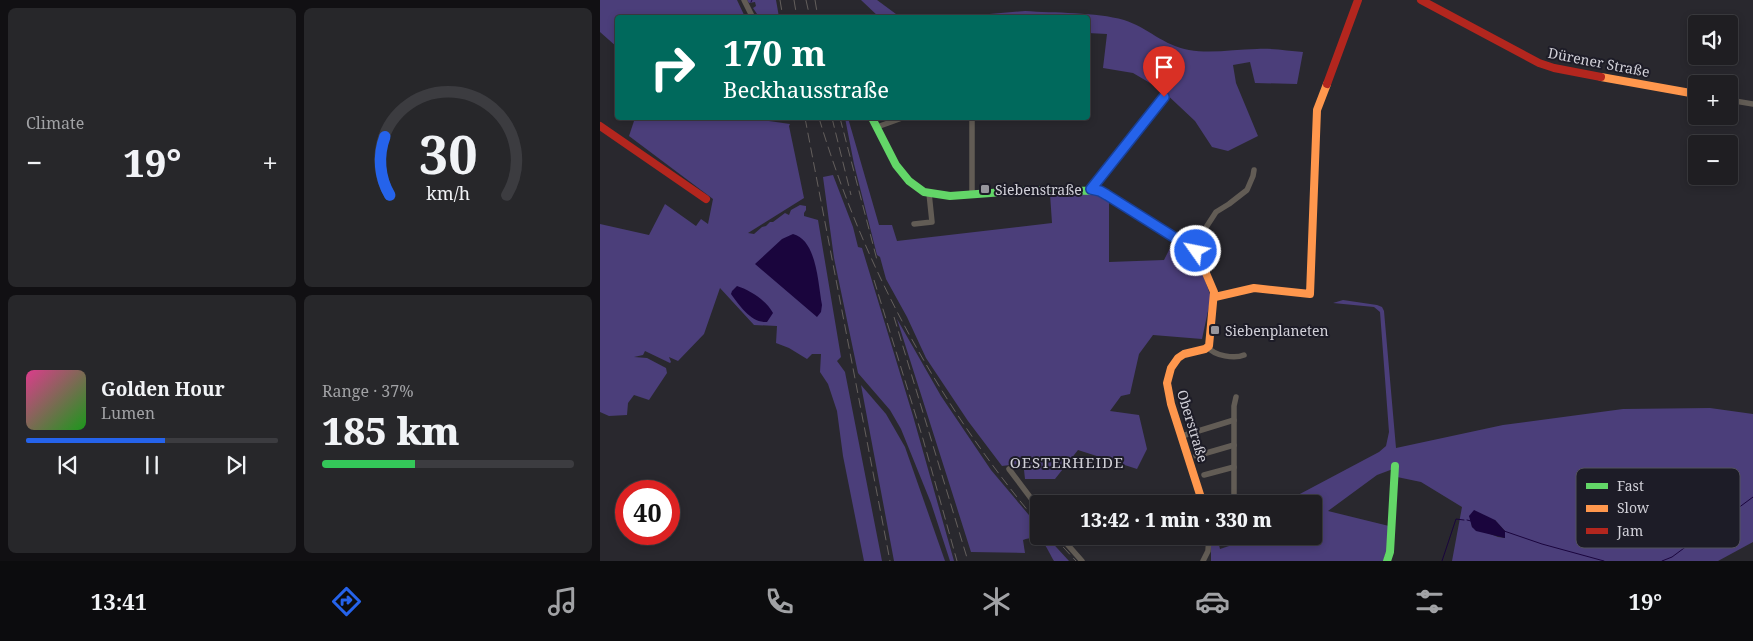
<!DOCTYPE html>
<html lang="en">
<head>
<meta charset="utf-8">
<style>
  :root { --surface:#1f1e22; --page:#27272a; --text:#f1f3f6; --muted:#a1a2a5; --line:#3c3c40; --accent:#2563eb }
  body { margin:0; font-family:"Noto Serif",serif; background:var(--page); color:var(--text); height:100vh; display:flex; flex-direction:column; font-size:19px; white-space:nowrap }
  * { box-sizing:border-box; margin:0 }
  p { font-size:16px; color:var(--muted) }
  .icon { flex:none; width:28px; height:28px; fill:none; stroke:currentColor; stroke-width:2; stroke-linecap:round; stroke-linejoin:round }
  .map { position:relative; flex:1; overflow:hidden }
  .details { display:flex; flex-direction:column; gap:8px; padding:8px; background:#111013; width:600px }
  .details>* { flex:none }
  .banner { position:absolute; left:15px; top:15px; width:475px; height:105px; border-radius:5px; box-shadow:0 2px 8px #0003,0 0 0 1px var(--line); background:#00695c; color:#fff; overflow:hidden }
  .controls { position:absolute; left:1088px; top:15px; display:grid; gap:10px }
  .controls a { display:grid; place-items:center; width:50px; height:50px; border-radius:5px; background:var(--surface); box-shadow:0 2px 8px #0003,0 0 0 1px var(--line); font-size:25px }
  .speed { position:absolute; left:15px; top:480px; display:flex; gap:10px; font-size:25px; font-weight:700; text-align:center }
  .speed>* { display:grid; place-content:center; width:65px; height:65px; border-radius:50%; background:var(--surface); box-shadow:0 2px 8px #0003,0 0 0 1px var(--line); line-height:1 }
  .speed .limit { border:8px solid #d22; background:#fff; color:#111 }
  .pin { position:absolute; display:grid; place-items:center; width:42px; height:42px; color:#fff; margin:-51px -21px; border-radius:50% 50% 50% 0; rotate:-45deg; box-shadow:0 0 5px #0007 }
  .pin .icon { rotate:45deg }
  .me { position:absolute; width:55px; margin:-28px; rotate:303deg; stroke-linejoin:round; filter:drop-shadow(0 0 4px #0008) }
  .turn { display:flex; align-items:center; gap:18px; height:105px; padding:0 25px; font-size:22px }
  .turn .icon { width:65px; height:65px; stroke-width:2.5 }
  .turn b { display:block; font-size:35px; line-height:42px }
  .big { font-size:38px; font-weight:800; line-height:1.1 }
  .details .card { flex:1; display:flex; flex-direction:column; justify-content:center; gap:8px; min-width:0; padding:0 18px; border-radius:8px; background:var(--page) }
  .details .dial { align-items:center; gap:0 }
  .dial svg { height:130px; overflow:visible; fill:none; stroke:var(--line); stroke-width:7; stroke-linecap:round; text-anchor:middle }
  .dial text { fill:var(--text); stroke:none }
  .song { display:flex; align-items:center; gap:15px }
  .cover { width:60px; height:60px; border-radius:8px; background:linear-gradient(135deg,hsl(330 70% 55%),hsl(120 70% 35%)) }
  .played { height:5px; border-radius:2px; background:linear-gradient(90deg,var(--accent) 55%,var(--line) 55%) }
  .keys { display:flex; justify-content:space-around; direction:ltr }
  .heat { display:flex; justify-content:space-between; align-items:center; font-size:28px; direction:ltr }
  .charge { height:8px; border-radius:4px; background:linear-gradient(90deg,#34c759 37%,var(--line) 0) }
  .details .tiles { flex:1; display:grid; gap:8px; grid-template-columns:repeat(2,1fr) }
  .trip { position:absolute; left:430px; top:495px; width:292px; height:50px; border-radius:5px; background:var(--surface); box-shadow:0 2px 8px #0003,0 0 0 1px var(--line); font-weight:800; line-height:50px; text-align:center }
  .dock { display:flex; height:80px; justify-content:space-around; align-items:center; background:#0c0c0e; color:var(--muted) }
  .dock .icon { width:35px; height:35px }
  .dock .on { color:var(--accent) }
  .dock b { font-size:22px; color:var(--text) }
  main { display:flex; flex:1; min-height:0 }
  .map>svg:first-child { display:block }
</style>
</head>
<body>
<main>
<section class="details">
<div class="tiles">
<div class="card"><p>Climate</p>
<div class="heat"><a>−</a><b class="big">19°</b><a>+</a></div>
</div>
<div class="card dial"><svg viewBox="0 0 100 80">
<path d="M14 69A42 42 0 1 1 86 69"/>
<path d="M14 69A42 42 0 0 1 11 33" stroke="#2563eb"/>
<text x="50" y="56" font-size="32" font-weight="700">30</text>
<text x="50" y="72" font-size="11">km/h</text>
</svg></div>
<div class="card">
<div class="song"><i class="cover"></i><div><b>Golden Hour</b><p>Lumen</p></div></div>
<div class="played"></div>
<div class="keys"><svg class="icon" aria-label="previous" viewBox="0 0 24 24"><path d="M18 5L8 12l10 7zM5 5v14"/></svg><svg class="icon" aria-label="pause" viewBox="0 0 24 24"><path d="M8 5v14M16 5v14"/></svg><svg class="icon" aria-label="next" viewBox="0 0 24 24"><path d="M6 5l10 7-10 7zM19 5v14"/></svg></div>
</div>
<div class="card"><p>Range · 37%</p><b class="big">185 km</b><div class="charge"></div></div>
</div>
</section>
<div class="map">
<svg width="1153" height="561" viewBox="0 0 1153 561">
  <rect width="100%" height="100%" fill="#29282e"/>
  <g fill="#4b3e7a" fill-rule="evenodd">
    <path d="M0,0H137L145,17L18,18L17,47L0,32Z"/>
    <path d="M147,0H176L179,17H159L153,8L156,6L155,2L149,3Z"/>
    <path d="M261,0H277L300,17H279Z"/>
    <path d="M425,11C454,13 496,12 524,20C547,27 564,46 589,50C612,54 635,49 657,49C672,48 688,51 703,52L697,84L655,83L650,62L633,65L636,83L658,136L628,151L612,147L595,121L562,90L533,73L503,68L507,34L488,33V18L355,17Z"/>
    <path d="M35,118H162V120L190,124L189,126L204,198L148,233L154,234L162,227L166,226L170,222H173L185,213L189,215L191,210L200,205L206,206V210L204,213V216L218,220L241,357L237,361L245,372L282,561H264L243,456L237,411L228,384L220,372L221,354H212L207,359L189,348L176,343L177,326L154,325L120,288L104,334L78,361L69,357L71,362L70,363L45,351L43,355L34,357L47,358L66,368L67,373L49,400L34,395L28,403L27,415L9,416L0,412V224L49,235L65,204L96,226L101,219L108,224L113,199L29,136Z"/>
    <path d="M245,118H248L279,225H292L297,241L452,223L450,194L497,193L509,199V262L564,260L573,242L597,258L611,297L602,339L553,335L539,354L530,394L521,396L510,411L539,415L547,449L537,469L478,450L455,479H425L424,470L419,464L402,466L368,421L326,358L307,317L286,279L280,257L277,255L254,164Z"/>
    <path d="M233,175L253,227L258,247L262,248L313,416L354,561H350L331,503L301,429L290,410L258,373L234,258L223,177Z"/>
    <path d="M743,300L777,305L782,307L784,311L796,448L903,425L1023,409L1110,408L1153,414V542L1118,561H852L862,507L821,482L797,477L793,469L777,475L728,511L789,526L788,547L783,561H611V545H619L620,549L629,546L642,536H714V504H681L779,452L786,446L789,432L780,312L774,307L733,303ZM895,520L905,531V538L898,537L872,527L871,521Z"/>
    <path d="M297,319L341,396L391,470L439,527V536H446L469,561H454C445,546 443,533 423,540L425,553L371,552Z"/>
    <path d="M261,385L286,414L305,447L345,561H294Z"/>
  </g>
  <g fill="#1a053d">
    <path d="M193,234C217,240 218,284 222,305L221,312L217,317L155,264L182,239Z"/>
    <path d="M137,286C150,290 167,301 173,313L167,322C151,323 140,306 131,294L132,291Z"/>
    <path d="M874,510L895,520L905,531V538L876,531L872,527L869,516Z"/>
  </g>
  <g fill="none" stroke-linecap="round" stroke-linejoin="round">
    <g stroke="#1a053d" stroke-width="1">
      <path d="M151,2L152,0"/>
      <path d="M867,520L871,521"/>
      <path d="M904,531L942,544L1004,561"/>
      <path d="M842,561L856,519L864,520"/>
      <path d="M1062,561L1072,557L1153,497"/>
    </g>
    <g stroke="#625c55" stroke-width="5.5">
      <path d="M144,0L153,18"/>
      <path d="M1129,100L1153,104"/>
      <path d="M277,127L302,118"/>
      <path d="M491,189L564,97"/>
      <path d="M372,194V118"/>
      <path d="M314,224L332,222L329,193"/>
      <path d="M592,249L616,212L629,204L647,190L653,176L654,170"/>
      <path d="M608,347C614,356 635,359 644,355"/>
      <path d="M582,436L634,420"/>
      <path d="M596,456L634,445"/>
      <path d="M409,469L439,509"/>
      <path d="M604,475L634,467"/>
      <path d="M634,504V406L636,397"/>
      <path d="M460,536L482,561"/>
      <path d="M603,561L608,551L609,536"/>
    </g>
    <g stroke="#63d668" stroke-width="8">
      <path d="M272,118L296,165L309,181L324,192L350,196L433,190L500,191L580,242"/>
      <path d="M787,561L790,552L795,466"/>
    </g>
    <g stroke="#ff974d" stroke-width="8">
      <path d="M1001,77L1096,94"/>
      <path d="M580,242L597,252L614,292L609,346L605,349L584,354L578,358L571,368L567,383L571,404L603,504"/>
      <path d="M615,297L654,288L710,294L717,110L727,84"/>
    </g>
    <g stroke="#b3261e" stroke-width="8">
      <path d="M821,0L939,63L954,68L1001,77"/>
      <path d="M727,84L758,0"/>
      <path d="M0,126L106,199"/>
    </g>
    <g stroke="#645f5d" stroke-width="1" stroke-dasharray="10 5" stroke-linecap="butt">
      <path d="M180,0L183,18"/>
      <path d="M194,0L197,18"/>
      <path d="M206,0L210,18"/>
      <path d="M215,0L218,18"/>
      <path d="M205,118L290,561"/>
      <path d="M219,118C264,268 338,404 439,524"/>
      <path d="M232,118L251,195"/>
      <path d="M240,118L277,260"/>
      <path d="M274,280L323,439L357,561"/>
      <path d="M294,317L368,561"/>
      <path d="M453,536L476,561"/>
    </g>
  </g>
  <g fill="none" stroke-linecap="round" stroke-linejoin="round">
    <g stroke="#184099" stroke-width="12">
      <path id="route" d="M564,97L491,189L500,191L507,195L596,251"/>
    </g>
    <use href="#route" stroke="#2563eb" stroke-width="9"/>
  </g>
  <g fill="#96959c" stroke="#1d1c27" stroke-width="2">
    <rect x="380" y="184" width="10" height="10" rx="2.5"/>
    <rect x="610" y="325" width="10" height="10" rx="2.5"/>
  </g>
  <g text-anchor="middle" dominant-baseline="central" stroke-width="4" stroke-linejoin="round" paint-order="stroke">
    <g font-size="14" fill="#d1d0d8" stroke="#1d1c27">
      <text transform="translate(999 62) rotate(11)">Dürener Straße</text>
      <text transform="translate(593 426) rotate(73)">Oberstraße</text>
    </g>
    <g font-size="14" fill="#d1d0d8" stroke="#1d1c27" text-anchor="start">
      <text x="395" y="189">Siebenstraße</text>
      <text x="625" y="330">Siebenplaneten</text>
    </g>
    <g font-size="15" letter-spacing="1" fill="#d1d0d8" stroke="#1d1c27">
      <text x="467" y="462">OESTERHEIDE</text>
    </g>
  </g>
  <rect x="976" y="468" width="164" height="80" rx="8" fill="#1d1c27" stroke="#53525c" stroke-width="1"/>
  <rect x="986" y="483" width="22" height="6" fill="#63d668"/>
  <rect x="986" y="505" width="22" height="7" fill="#ff974d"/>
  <rect x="986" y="528" width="22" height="6" fill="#b3261e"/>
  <g font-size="14" fill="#d1d0d8">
    <text x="1017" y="491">Fast</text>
    <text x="1017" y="513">Slow</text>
    <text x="1017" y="536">Jam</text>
  </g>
</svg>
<div class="controls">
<a><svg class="icon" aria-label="sound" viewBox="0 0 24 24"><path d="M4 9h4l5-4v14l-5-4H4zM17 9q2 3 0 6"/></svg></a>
<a>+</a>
<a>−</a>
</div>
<div class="speed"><div class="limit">40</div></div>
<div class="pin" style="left:564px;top:97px;background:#d93025"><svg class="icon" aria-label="arrive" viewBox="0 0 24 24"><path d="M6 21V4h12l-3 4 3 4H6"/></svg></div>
<svg class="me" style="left:596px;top:251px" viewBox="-20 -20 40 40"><circle r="17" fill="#2563eb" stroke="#fff" stroke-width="3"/><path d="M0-11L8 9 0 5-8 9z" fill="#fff"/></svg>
<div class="trip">13:42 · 1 min · 330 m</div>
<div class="banner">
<div class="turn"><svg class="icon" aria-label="right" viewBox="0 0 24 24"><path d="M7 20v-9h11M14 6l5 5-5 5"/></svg><div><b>170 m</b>Beckhausstraße</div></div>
</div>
</div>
</main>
<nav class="dock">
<b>13:41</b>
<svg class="icon on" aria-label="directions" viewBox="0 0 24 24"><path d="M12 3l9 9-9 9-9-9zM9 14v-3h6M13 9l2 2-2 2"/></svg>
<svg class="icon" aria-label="music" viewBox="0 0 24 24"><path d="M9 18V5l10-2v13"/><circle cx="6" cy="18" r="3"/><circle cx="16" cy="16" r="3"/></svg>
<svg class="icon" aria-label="phone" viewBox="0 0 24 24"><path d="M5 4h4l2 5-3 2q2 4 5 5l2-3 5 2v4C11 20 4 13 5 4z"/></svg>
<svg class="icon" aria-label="climate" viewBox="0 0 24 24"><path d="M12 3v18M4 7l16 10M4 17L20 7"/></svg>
<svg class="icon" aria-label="car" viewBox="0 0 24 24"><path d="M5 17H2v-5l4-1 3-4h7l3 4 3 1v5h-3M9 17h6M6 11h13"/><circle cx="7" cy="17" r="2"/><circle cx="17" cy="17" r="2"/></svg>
<svg class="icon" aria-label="filters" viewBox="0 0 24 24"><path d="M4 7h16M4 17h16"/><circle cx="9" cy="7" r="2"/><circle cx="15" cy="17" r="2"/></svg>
<b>19°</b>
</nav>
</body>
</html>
